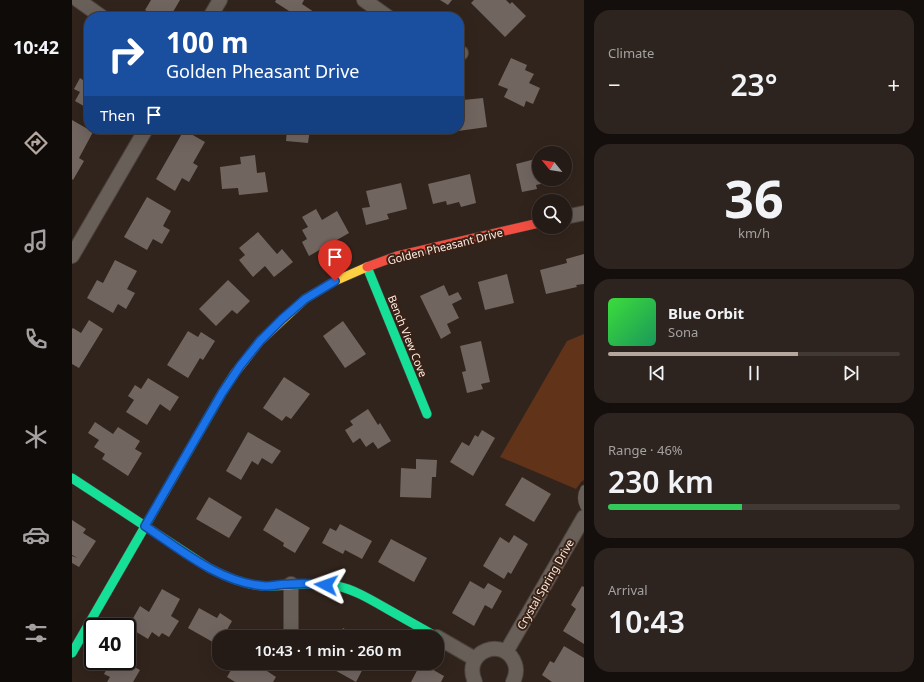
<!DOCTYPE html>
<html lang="en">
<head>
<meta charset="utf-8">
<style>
  :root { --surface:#251b16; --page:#2d241f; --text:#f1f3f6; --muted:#a3a1a1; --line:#423935; --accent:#b5a69e }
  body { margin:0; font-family:"Noto Sans",sans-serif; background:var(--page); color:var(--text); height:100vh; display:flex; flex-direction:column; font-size:15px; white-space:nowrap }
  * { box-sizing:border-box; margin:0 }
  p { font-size:13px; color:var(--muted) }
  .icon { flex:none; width:22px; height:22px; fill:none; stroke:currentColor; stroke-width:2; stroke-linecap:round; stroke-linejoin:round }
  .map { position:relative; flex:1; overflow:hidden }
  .sheet { display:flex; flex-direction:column; gap:10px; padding:10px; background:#140f0c; width:340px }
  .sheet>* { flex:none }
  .guide { position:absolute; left:12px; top:12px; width:380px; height:122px; border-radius:16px; box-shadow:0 4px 16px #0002,0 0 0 1px var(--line); background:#1a4fa0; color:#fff; overflow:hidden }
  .needle { width:26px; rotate:300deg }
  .buttons { position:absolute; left:460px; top:146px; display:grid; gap:8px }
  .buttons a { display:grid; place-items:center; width:40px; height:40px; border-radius:50%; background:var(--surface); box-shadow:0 4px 16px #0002,0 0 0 1px var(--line); font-size:20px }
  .speed { position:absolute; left:12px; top:618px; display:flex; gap:8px; font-size:20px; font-weight:700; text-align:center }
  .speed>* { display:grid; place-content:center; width:52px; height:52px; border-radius:50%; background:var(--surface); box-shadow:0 4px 16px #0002,0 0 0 1px var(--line); line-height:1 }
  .speed .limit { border:2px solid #111; border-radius:6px; background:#fff; color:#111 }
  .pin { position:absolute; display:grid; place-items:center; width:34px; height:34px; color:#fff; margin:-41px -17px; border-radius:50% 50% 50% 0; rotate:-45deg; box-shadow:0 0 4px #0007 }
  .pin .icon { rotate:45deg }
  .me { position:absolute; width:44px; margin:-22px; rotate:274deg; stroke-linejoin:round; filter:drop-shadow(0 0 3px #0008) }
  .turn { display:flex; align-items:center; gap:14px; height:84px; padding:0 16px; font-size:18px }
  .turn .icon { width:52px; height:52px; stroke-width:2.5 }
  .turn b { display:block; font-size:28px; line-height:34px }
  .then { display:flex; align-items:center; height:38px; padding:0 16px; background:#0003; gap:8px; font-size:15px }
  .big { font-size:30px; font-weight:600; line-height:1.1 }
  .sheet .card { flex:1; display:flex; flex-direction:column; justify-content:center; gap:6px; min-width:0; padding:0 14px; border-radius:16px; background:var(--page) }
  .sheet .dial { align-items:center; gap:0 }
  .dial b { font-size:52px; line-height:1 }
  .song { display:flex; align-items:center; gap:12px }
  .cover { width:48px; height:48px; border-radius:6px; background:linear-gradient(135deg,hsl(120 70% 55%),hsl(150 70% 35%)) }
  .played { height:4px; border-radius:2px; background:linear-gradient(90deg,var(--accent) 65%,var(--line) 65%) }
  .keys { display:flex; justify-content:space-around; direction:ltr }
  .heat { display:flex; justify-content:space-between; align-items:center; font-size:22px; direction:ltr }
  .charge { height:6px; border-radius:3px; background:linear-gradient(90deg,#34c759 46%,var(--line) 0) }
  .trip { position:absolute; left:140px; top:630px; width:232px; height:40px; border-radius:16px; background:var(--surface); box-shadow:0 4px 16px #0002,0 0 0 1px var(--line); font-weight:600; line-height:40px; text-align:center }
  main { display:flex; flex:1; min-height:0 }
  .dock { display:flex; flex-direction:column; width:72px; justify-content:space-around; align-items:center; background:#0f0b09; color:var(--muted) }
  .dock .icon { width:28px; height:28px }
  .dock .on { color:var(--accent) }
  .dock b { font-size:18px; color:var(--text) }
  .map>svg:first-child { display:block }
</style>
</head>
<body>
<main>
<nav class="dock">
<b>10:42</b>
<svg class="icon on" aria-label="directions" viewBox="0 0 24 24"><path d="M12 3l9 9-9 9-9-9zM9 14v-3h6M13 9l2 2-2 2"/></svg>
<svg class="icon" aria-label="music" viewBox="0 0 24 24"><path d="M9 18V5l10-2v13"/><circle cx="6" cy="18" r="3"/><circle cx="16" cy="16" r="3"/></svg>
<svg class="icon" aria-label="phone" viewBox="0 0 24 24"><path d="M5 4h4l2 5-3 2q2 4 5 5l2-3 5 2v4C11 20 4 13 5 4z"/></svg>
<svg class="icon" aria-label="climate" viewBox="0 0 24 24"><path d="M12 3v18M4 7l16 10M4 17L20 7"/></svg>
<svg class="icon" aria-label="car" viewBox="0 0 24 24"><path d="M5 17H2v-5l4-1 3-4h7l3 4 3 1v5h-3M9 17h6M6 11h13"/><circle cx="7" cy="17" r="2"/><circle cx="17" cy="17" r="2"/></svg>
<svg class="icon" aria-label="filters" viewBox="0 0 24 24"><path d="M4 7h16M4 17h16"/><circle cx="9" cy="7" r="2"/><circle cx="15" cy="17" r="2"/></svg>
</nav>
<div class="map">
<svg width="512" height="682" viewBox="0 0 512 682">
  <rect width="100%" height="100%" fill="#31241d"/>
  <path fill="#613318" d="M512,334V480L509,482L504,489L428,457L495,341Z"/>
  <g fill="#716560">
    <path d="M79,0H108L98,17H85L73,10Z"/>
    <path d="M204,0H232L230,4L245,14L243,17H213L217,11L203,2Z"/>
    <path d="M368,0H380L376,5Z"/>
    <path d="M402,0H434L438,4L440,2L454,16L433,37L399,3Z"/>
    <path d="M439,58L455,65L453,70L462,74L457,83L468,88L461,104L454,101L452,107L432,97L436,89L426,85Z"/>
    <path d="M17,64V109L3,101L8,92L2,89L8,78L11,80L16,72L13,70Z"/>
    <path d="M411,98L415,127L372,133V129H387V103L392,102L391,100Z"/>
    <path d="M0,120L21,132L7,158L12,161L1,180L0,179Z"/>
    <path d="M215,129H238L236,143L214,141Z"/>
    <path d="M112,130L133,142L121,163L126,166L117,182L110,178L103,191L84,179Z"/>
    <path d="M183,155L185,173L193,172L196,192L167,195L166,188L150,189L148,167L169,164L168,157Z"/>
    <path d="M467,158V179L487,180L464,185L465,189L450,192L444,164Z"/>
    <path d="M398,174L404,203L389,207L387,202L375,205L374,201L361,204L356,184Z"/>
    <path d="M329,183L335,209L315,214L317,219L294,225L290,208L298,207L294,191Z"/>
    <path d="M75,197L99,211L91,226L98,230L90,244L81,239L75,250L52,237Z"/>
    <path d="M244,209L250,220L265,211L277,233L237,256L230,242L235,239L230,230L236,227L230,217Z"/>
    <path d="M186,232L205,254L210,249L221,262L202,277L193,266L181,277L167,260L173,255L167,248Z"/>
    <path d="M512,254V284L504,285L505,287L474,294L468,270L495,263L494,259Z"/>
    <path d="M43,260L65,271L55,289L63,293L54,309L46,304L41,313L15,298L25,280L31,283Z"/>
    <path d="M435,274L442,303L413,310L406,282Z"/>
    <path d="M156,280L178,301L165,314L160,310L144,326L127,309Z"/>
    <path d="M372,285L377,296L386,292L390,299L380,304L387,318L375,324L379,333L369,339L348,296Z"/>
    <path d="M17,320L31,329L7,368L0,364V329L1,328L9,333Z"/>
    <path d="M271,321L294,354L273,368L251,336Z"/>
    <path d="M116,331L126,337L129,332L143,341L131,360L128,358L116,378L95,365Z"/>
    <path d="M409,341L418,382L409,384L411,389L395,393L390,372L394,371L388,346Z"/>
    <path d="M212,377L238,394L219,419L214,416L210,421L191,408Z"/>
    <path d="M76,378L107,397L98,411L88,404L75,425L54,412L62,400L56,396L63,385L69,389Z"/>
    <path d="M296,409L306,425L308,423L319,441L306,449L301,442L294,447L288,438L281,443L273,430L281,425L278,421Z"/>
    <path d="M23,422L41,434L46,427L68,441L63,449L70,453L56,476L30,459L33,454L22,447L27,440L16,433Z"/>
    <path d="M410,430L423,438L401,476L378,462L390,442L397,446L403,435L406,437Z"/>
    <path d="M176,432L209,451L200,464L190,458L186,465L180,461L169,480L154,471Z"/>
    <path d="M344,459L365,460L364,477H360L359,498L328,497L329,468L344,469Z"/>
    <path d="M450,477L479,494L462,522L433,505Z"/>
    <path d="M137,497L170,517L157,538L124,519Z"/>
    <path d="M204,508L238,528L223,553L211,546L212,543L191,530Z"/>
    <path d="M0,520L14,529L11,533L24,541L7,567L0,563V556L6,558L0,555Z"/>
    <path d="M268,524L300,541L290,559L273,550L271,554L250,543L258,528L264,531Z"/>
    <path d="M442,535L456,544L439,574L436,572L432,579L411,566L428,537L437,543Z"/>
    <path d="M319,539L355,558L342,582L306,562Z"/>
    <path d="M398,581L412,589L416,583L430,591L420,609L413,605L402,626L380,613Z"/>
    <path d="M510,586L512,587V644L491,631L504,609L499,605Z"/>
    <path d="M90,589L108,599L99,616L107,621L97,637L90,633L87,637L80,632L76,639L56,627L68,606L77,612Z"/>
    <path d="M127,608L145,618L148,613L160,621L151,637H147L146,645L116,628Z"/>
    <path d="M271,628L286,637H266Z"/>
    <path d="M492,646L512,658V682H480L470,675L478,661L482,663Z"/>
    <path d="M55,654L60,657L57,664L68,670L61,682H35L38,677L32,674L39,661H55Z"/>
    <path d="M163,663H183L204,677L201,682H163L155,677Z"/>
    <path d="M262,663H294L284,682L259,668Z"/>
    <path d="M349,663L372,676L369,682H339Z"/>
  </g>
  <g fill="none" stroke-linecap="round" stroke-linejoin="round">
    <g stroke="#4e423d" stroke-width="8">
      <path id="lane" d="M512,489C508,496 509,501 512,507"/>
    </g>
    <g stroke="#4e423d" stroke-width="16">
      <g id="street">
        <path d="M6,0L30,17"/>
        <path d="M292,0L316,17"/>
        <path d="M138,17L148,0"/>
        <path d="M387,53H389"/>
        <path d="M493,217L512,213"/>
        <path d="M0,256L74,129"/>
        <path d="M219,631V584"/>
        <path d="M365,637L403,659"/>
        <path d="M434,652L512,517"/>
        <path d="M403,682C389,651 433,635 443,664C445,670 444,676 441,682"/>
      </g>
    </g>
    <g stroke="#4e423d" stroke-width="10">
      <g id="fast">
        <path d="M295,267L355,414"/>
        <path d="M0,478L137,568C155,577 174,586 195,586C218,586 241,581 265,586C284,590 301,601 317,610C333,619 349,628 365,637"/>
        <path d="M0,653L150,393L163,373"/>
      </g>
    </g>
    <g stroke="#4e423d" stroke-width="10">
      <path id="slow" d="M163,373L188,341L233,299L263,281L295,267"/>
    </g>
    <g stroke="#4e423d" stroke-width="10">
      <path id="jam" d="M295,267L325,256L467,223"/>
    </g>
    <use href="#lane" stroke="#685f59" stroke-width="7"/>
    <use href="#street" stroke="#685f59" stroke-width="14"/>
    <use href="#fast" stroke="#16e098" stroke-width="9"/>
    <use href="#slow" stroke="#ffcf43" stroke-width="9"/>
    <use href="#jam" stroke="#f24e42" stroke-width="9"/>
  </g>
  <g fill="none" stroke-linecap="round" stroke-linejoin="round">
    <g stroke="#114b97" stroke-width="10">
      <path id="route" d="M254,585C242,583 230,583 217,584C209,584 201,586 193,586C148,583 109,550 73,526L150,393L168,366L188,341L210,319L233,299L263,281"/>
    </g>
    <use href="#route" stroke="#1a73e8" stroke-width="7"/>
  </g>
  <g text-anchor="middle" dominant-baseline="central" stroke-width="4" stroke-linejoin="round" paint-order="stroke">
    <g font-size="11" fill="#fcece4" stroke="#392215">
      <text transform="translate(373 246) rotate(-14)">Golden Pheasant Drive</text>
      <text transform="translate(336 336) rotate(68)">Bench View Cove</text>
      <text transform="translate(473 584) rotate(-60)">Crystal Spring Drive</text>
    </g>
  </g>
</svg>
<div class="buttons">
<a><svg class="needle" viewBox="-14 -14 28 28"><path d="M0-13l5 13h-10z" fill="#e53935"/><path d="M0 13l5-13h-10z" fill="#a3a1a1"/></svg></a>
<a><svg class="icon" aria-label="search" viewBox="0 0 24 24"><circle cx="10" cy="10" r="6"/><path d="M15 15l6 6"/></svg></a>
</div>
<div class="speed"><div class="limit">40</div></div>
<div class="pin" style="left:263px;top:281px;background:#d93025"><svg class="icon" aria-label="arrive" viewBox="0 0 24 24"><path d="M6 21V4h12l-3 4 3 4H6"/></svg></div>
<svg class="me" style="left:254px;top:585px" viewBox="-20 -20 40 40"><path d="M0-17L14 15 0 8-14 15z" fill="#1a73e8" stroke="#fff" stroke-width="4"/></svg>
<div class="trip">10:43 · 1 min · 260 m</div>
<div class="guide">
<div class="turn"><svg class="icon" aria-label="right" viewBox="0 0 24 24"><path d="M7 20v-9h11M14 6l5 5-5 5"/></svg><div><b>100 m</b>Golden Pheasant Drive</div></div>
<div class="then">Then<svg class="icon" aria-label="arrive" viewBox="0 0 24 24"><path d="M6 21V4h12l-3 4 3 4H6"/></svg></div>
</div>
</div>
<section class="sheet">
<div class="card"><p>Climate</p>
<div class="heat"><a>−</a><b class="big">23°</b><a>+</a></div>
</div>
<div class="card dial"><b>36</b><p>km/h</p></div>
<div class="card">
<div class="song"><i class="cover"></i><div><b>Blue Orbit</b><p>Sona</p></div></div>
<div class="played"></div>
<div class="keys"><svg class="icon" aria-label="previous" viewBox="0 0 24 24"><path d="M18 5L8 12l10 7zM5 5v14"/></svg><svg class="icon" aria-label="pause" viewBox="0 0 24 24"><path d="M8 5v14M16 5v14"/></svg><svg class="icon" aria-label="next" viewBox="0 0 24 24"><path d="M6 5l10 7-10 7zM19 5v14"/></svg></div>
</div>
<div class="card"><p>Range · 46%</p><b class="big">230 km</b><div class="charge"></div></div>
<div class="card"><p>Arrival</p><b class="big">10:43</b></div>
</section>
</main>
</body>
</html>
